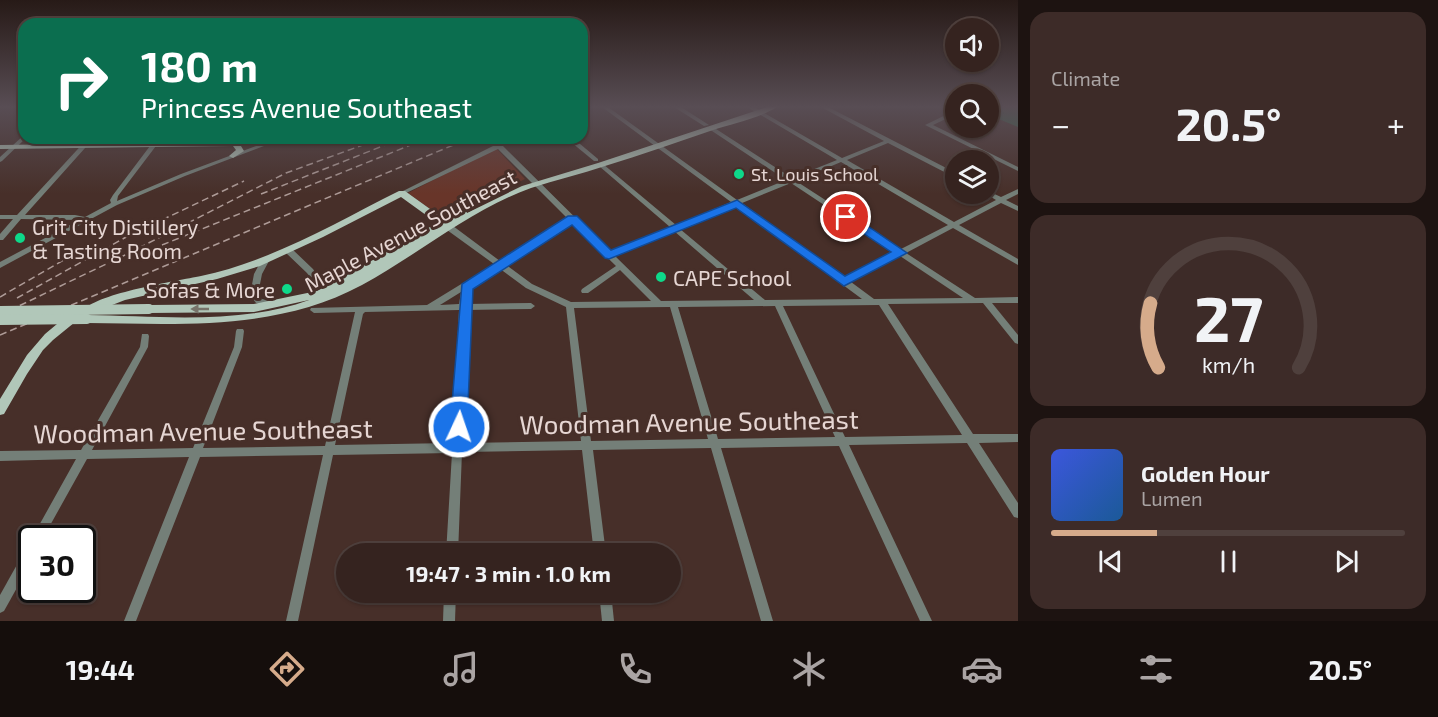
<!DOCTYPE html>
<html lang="en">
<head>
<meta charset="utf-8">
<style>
  :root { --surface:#35231f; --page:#3d2b28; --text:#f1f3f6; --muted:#aaa4a4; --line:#4f403d; --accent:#d6ab8b }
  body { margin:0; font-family:"Exo 2",sans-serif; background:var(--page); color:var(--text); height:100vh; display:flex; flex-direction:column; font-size:22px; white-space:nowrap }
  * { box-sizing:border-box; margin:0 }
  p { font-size:20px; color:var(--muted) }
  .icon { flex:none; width:33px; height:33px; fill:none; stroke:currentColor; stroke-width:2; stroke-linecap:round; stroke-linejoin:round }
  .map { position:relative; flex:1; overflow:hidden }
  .details { display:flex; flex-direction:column; gap:12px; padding:12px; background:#1d1311; width:420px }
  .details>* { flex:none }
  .guide { position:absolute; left:18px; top:18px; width:570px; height:126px; border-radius:18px; box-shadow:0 2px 4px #0004,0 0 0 2px var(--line); background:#0b6e4f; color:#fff; overflow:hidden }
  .controls { position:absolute; left:945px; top:18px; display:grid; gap:12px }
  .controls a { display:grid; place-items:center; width:54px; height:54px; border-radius:50%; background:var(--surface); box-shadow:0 2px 4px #0004,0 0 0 2px var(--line); font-size:30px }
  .speed { position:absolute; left:18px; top:525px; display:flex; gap:12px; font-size:30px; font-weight:700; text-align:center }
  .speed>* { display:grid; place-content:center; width:78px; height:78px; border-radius:50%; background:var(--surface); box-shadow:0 2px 4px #0004,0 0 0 2px var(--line); line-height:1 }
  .speed .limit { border:3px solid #111; border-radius:9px; background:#fff; color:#111 }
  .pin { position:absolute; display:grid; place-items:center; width:51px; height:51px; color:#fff; margin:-26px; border:3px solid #fff; border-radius:50%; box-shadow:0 2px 6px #0007 }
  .me { position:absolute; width:66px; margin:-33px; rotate:3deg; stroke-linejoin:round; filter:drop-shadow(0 0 4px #0008) }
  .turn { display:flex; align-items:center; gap:21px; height:126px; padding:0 24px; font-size:27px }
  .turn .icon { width:78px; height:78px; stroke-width:2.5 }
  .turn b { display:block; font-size:42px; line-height:51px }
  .big { font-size:45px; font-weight:700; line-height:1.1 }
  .details .card { flex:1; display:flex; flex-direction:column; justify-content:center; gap:9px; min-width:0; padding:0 21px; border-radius:18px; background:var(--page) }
  .details .dial { align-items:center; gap:0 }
  .dial svg { height:156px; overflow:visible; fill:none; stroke:var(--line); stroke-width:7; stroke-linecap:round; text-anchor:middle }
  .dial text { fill:var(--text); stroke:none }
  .song { display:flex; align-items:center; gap:18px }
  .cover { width:72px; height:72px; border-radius:9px; background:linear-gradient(135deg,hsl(230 70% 55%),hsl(210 70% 35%)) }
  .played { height:6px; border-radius:3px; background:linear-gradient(90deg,var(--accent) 30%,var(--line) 30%) }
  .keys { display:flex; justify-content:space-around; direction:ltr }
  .heat { display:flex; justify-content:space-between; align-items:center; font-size:33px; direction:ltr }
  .trip { position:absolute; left:336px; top:543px; width:345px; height:60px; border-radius:30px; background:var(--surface); box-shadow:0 2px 4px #0004,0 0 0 2px var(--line); font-weight:700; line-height:60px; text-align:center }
  .menu { display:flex; height:96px; justify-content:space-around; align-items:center; background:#150e0c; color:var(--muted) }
  .menu .icon { width:42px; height:42px }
  .menu .active { color:var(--accent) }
  .menu b { font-size:27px; color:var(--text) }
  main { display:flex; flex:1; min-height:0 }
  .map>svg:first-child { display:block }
</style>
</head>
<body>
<main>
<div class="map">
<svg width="1018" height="621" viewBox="0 0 1018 621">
  <rect width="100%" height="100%" fill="#472f29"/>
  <path fill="#683529" d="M496,148L525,179L448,217L440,216L408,193Z"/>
  <path fill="#2e6b4b" d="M988,107H1018V127L989,115Z"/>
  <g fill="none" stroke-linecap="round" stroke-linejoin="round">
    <g fill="#747f78" fill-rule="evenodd">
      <path d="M585,107H592L582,112V108Z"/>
      <path d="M602,107H608L737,200L786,180L709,129V127H713L792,178L837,160L747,107H754L842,158L884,141L821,107H828L956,173V178L888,143L847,160L954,222L996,200L986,194H985H988V191L1001,197L1018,189V194L1006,200L1018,206V211L1001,203L959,225L1018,259V265L953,228L906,253L975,298L1018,297V303H992L1018,335V344L1015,343L983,303L888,304L973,434H1018V442L979,443L1018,503V518L1014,517L967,443L849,445L932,621H920L839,446L721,448L773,621H761L711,448L593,450L606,554H594L582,450L462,452L458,554H446L452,453L333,455L298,621H286L323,455L200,457L136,621H124L189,457L87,459L43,538H32L76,459L0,461V451L81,450L140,347L142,334H148L149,336L148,347L92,450L193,448L234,347L236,331L237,329H243L244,331L242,347L203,448L325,446L355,312L314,313L310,310L311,308L427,305L494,264L447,230L446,228L447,226H453L500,261L568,219L498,149L404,194L402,195L399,193L495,145L496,144L510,138H518L503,146L610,252L670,227L599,166V164H603L676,225L731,202ZM841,162L948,225L901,249L796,181ZM791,183L895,252L845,278L742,203ZM736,206L862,299L765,300L680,229ZM572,223L616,266L582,289L581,291L582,293H588L620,270L651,301L571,302L532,284L505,264ZM674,231L754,300L661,301L615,256ZM900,256L963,298L874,299L851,282ZM499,268L526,288L566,307L581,441L462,443L467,310L531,309L535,306L531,303L468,304C469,281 481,279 499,268ZM461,292L459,304L440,305ZM879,305L962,435L845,437L783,306ZM775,306L835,437L718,439L678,307ZM670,307L708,439L591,441L574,308ZM459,310L452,443L335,445L363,314L365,312Z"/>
      <path d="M674,107H681L709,125L704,126Z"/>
      <path d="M956,110V114L933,125L1018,167V171L925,125Z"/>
      <path d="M24,135V138H26L2,161L0,162V157Z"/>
      <path d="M88,138H94L25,215H75L85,217L111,203L110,200L113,195L156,138H162L118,196L117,201L181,174L267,142L272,143L185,176L117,205L0,268V262L79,220L21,219L3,240H0V234L13,219H0V215H17Z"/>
      <path d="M225,138H231L226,145H222L221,144Z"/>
      <path d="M566,138H573L598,159V161H594Z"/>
      <path d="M285,248H291L313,269L324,286L323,288H317L307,273L285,252L284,250Z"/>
      <path d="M265,258L269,261L262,274L258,294L262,299L275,302L276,304L272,307L256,303L250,295L254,274L262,259Z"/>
      <path d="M32,543V561L4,611L0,613V595L28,545Z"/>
      <path d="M444,592H456L455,621H443Z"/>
      <path d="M599,592H611L614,621H602Z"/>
    </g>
    <g fill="#b1c7b9" fill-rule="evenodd">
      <path d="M767,107H777C762,117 731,124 713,130C677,142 641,155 605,166C581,174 556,180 531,188C470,210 419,254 362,285C276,331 181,324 87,323L83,322L82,319L83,316L87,315C158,316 242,325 309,300L254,312L149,313L144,309L149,305L254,304L317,291L340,279L437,223L401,197L323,237L260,266L217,279L125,300L89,314L84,310C98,293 177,281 201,276C272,261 335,223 399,191H405L444,219L461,209H467V213L522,186L598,163Z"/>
      <path d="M297,138H339L311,145L307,143L309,141L241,146L244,151L233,158L229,156L236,150L233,146L0,149V145L224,142Z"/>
      <path d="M75,314L79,315L80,318L53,340L43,350L27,374L4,414L0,415V399L27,355L45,334L57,324Z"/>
    </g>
    <g stroke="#ae9b97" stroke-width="1.5" stroke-dasharray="7 4" stroke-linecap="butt">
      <path d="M261,194L403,138"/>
      <path d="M162,245L428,138"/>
      <path d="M0,297L67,258"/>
      <path d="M17,298L128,236L244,181"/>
      <path d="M0,315L123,256L286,173L382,138"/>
      <path d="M0,335L470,138"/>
    </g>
    <g stroke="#b1c7b9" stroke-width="10">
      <path d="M0,311L149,309"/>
      <path d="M0,320L87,319"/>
    </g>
  </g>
  <defs><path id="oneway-solid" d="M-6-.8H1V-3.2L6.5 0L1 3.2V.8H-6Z" transform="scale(1.5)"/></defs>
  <use fill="#77736a" href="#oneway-solid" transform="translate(200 309) rotate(180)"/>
  <linearGradient id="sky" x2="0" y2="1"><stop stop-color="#271a17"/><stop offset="0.55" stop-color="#584d54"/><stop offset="1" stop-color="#584d54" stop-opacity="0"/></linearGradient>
  <rect width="1018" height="194" fill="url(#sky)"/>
  <path fill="#1a73e8" stroke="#114b97" stroke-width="1.5" d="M737,200L845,276L891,252L842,219V214H850L907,253L844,286L736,208L609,259L605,258L572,225L473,289L467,427L464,432L459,434L453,432L450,427L462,284L568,216H577L611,250Z"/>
  <g fill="#0ed98a" stroke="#472f29" stroke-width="2">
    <circle cx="739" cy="174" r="6"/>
    <circle cx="20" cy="238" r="6"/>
    <circle cx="661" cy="277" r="6"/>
    <circle cx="287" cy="289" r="6"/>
  </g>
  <g text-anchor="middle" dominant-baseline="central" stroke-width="6" stroke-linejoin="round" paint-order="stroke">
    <g font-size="18" fill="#e6d6d3" stroke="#472f29" text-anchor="start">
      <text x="751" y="174">St. Louis School</text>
    </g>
    <g font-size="21" fill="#e6d6d3" stroke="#472f29" text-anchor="start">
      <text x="32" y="226">Grit City Distillery<tspan x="32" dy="24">&amp; Tasting Room</tspan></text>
      <text x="673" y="277">CAPE School</text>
      <text x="275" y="289" text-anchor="end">Sofas &amp; More</text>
    </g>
    <g font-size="21" fill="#e6d6d3" stroke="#472f29">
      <text transform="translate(410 230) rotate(-28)">Maple Avenue Southeast</text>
    </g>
    <g font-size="26" fill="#e6d6d3" stroke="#472f29">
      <text transform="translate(689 421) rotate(-1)">Woodman Avenue Southeast</text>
      <text transform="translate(203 430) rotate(-1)">Woodman Avenue Southeast</text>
    </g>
  </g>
</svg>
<div class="controls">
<a><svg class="icon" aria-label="sound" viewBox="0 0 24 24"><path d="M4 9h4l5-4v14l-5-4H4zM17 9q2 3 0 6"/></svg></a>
<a><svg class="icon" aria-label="search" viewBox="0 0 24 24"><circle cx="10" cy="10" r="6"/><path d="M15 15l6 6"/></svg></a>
<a><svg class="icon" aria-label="layers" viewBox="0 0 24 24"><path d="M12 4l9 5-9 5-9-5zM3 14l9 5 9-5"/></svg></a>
</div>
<div class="speed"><div class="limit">30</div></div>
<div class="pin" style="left:846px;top:217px;background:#d93025"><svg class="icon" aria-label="arrive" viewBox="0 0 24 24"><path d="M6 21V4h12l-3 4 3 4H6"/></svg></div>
<svg class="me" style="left:459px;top:427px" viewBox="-20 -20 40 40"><circle r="17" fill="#1a73e8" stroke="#fff" stroke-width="3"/><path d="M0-11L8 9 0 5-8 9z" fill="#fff"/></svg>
<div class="trip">19:47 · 3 min · 1.0 km</div>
<div class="guide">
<div class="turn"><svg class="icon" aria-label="right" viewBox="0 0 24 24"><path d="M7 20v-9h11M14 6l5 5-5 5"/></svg><div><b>180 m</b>Princess Avenue Southeast</div></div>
</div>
</div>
<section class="details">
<div class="card"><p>Climate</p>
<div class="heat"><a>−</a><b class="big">20.5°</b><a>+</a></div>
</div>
<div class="card dial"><svg viewBox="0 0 100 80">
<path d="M14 69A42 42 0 1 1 86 69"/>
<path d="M14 69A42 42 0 0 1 10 36" stroke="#d6ab8b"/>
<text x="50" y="56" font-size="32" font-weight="700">27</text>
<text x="50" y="72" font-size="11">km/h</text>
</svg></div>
<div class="card">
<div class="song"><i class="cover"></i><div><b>Golden Hour</b><p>Lumen</p></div></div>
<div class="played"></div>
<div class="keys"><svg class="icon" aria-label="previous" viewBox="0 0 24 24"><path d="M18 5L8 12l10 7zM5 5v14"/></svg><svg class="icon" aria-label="pause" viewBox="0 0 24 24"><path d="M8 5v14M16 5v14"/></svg><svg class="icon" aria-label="next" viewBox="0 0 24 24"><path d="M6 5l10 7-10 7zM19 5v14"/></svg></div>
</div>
</section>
</main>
<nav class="menu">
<b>19:44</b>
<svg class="icon active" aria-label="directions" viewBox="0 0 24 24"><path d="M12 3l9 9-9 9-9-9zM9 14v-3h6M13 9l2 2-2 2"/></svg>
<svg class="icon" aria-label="music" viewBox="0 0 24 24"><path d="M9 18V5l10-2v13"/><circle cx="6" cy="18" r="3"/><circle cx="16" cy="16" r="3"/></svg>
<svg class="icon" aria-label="phone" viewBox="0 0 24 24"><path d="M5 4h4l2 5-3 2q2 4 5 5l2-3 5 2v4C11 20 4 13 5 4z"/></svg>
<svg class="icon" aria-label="climate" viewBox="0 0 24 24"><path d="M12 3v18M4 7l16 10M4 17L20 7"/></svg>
<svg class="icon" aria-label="car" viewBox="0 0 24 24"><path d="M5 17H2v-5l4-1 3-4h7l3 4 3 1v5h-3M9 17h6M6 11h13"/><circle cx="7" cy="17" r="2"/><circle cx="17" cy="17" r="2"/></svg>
<svg class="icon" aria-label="filters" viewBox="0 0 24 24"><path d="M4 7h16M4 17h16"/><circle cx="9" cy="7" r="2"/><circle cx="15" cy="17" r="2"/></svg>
<b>20.5°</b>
</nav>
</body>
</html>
